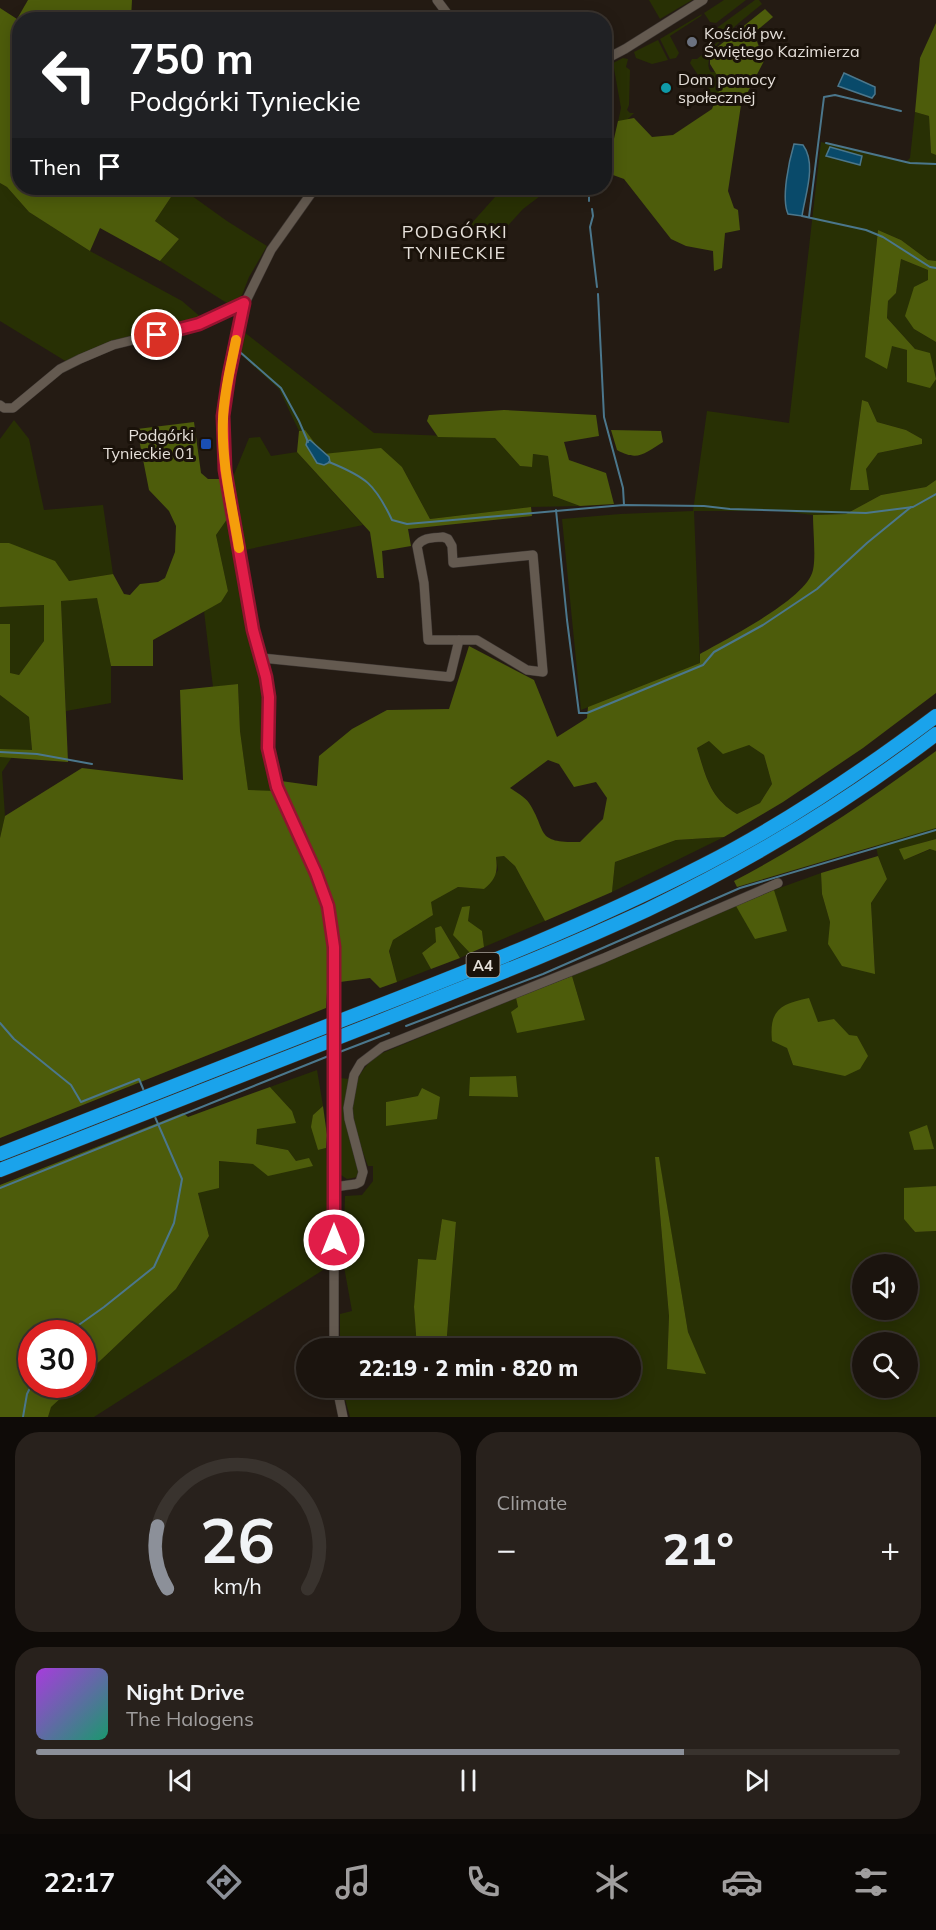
<!DOCTYPE html>
<html lang="en">
<head>
<meta charset="utf-8">
<style>
  :root { --surface:#1b140e; --page:#28211c; --text:#f1f3f6; --muted:#a09e9e; --line:#39332e; --accent:#8c9099 }
  body { margin:0; font-family:Mulish,sans-serif; background:var(--page); color:var(--text); height:100vh; display:flex; flex-direction:column; font-size:22px; white-space:nowrap }
  * { box-sizing:border-box; margin:0 }
  p { font-size:20px; color:var(--muted) }
  .icon { flex:none; width:33px; height:33px; fill:none; stroke:currentColor; stroke-width:2; stroke-linecap:round; stroke-linejoin:round }
  .map { position:relative; height:1417px; overflow:hidden }
  .sheet { display:flex; flex-direction:column; gap:15px; padding:15px; background:#0f0b08; flex:1 }
  .sheet>* { flex:none }
  .guide { position:absolute; left:12px; top:12px; width:600px; height:183px; border-radius:24px; box-shadow:0 3px 15px #0003,0 0 0 2px var(--line); background:#202124; color:#fff; overflow:hidden }
  .controls { position:absolute; left:852px; top:1254px; display:grid; gap:12px }
  .controls a { display:grid; place-items:center; width:66px; height:66px; border-radius:50%; background:var(--surface); box-shadow:0 3px 15px #0003,0 0 0 2px var(--line); font-size:30px }
  .speed { position:absolute; left:18px; top:1320px; display:flex; gap:12px; font-size:30px; font-weight:700; text-align:center }
  .speed>* { display:grid; place-content:center; width:78px; height:78px; border-radius:50%; background:var(--surface); box-shadow:0 3px 15px #0003,0 0 0 2px var(--line); line-height:1 }
  .speed .limit { border:9px solid #d22; background:#fff; color:#111 }
  .pin { position:absolute; display:grid; place-items:center; width:51px; height:51px; color:#fff; margin:-26px; border:3px solid #fff; border-radius:50%; box-shadow:0 2px 6px #0007 }
  .me { position:absolute; width:66px; margin:-33px; rotate:0deg; stroke-linejoin:round; filter:drop-shadow(0 0 4px #0008) }
  .turn { display:flex; align-items:center; gap:21px; height:126px; padding:0 18px; font-size:27px }
  .turn .icon { width:78px; height:78px; stroke-width:2.5 }
  .turn b { display:block; font-size:42px; line-height:51px }
  .then { display:flex; align-items:center; height:57px; padding:0 18px; background:#0003; gap:12px; font-size:22px }
  .big { font-size:45px; font-weight:800; line-height:1.1 }
  .sheet .card { flex:1; display:flex; flex-direction:column; justify-content:center; gap:9px; min-width:0; padding:0 21px; border-radius:24px; background:var(--page) }
  .sheet .dial { align-items:center; gap:0 }
  .dial svg { height:156px; overflow:visible; fill:none; stroke:var(--line); stroke-width:7; stroke-linecap:round; text-anchor:middle }
  .dial text { fill:var(--text); stroke:none }
  .song { display:flex; align-items:center; gap:18px }
  .cover { width:72px; height:72px; border-radius:9px; background:linear-gradient(135deg,hsl(280 70% 55%),hsl(160 70% 35%)) }
  .played { height:6px; border-radius:3px; background:linear-gradient(90deg,var(--accent) 75%,var(--line) 75%) }
  .keys { display:flex; justify-content:space-around; direction:ltr }
  .heat { display:flex; justify-content:space-between; align-items:center; font-size:33px; direction:ltr }
  .sheet .tiles { flex:1; display:grid; gap:15px; grid-template-columns:1fr 1fr }
  .card:last-child { grid-column:span 2 }
  .trip { position:absolute; left:296px; top:1338px; width:345px; height:60px; border-radius:30px; background:var(--surface); box-shadow:0 3px 15px #0003,0 0 0 2px var(--line); font-weight:800; line-height:60px; text-align:center }
  .tabs { display:flex; height:96px; justify-content:space-around; align-items:center; background:#0b0806; color:var(--muted) }
  .tabs .icon { width:42px; height:42px }
  .tabs .active { color:var(--accent) }
  .tabs b { font-size:27px; color:var(--text) }
  .map>svg:first-child { display:block }
</style>
</head>
<body>
<div class="map">
<svg width="936" height="1417" viewBox="0 0 936 1417">
  <rect width="100%" height="100%" fill="#241b13"/>
  <g fill="#283004" fill-rule="evenodd">
    <path d="M649,0H692L660,19Z"/>
    <path d="M724,0H746L716,23L710,22L704,13Z"/>
    <path d="M755,0H759L762,4C748,16 697,52 711,72H716L720,103L702,83L705,81L706,85L714,81L711,76L702,81L690,63L692,59H697L719,41V37L717,32L718,27Z"/>
    <path d="M702,14L701,16L670,36L679,53L676,58L670,59L660,39Z"/>
    <path d="M658,40L668,60L652,64L636,58L634,52Z"/>
    <path d="M623,58L628,59L626,67L630,70L629,105L627,110L630,113H634L616,131L621,108L613,63Z"/>
    <path d="M915,112L929,116L931,153L936,155V261L928,260L901,240L878,230L865,357L892,345L907,350L915,349L887,318L888,301L896,293L901,259L928,270V280L914,329L936,342V480L926,487L881,495L846,514L813,515L779,511H694L700,663L581,710L562,519L620,514L693,511L707,411L789,423L821,142L906,162L910,158ZM862,400L868,402L877,422L906,430L922,439V444L878,453L850,490Z"/>
    <path d="M0,183L7,187L29,212L90,251L182,301L203,319L67,362L0,321Z"/>
    <path d="M177,188H181L227,221L267,246L249,277L242,295L230,305L160,261L179,239L155,221Z"/>
    <path d="M503,188H547L548,190L523,209L494,241L470,225Z"/>
    <path d="M244,332L374,433L495,438L520,466L532,467V454L548,456L553,496L580,506L531,507L430,519L402,467L347,452L323,454L305,430L299,431L279,389L239,353Z"/>
    <path d="M14,420L29,439L44,510L103,505L113,574L69,581L9,543H0V439Z"/>
    <path d="M260,437L271,456L297,452L363,525L245,550L233,477L249,438Z"/>
    <path d="M230,515L261,673C263,692 261,711 263,730C264,751 269,771 275,791H248L240,731L238,684L213,687L204,611L220,602L228,591L216,535Z"/>
    <path d="M97,597L111,666V703L66,711L61,601Z"/>
    <path d="M44,605V641L19,675L10,674V624H0V607Z"/>
    <path d="M0,695L29,717L32,751L0,749Z"/>
    <path d="M709,741L749,745L764,755L772,784L760,803L737,814C710,798 706,776 697,748Z"/>
    <path d="M0,757H12L2,772L5,816L0,838Z"/>
    <path d="M936,828V839L900,849L904,860L931,849L936,851V1186L904,1189L914,1232L936,1231V1417H350L344,1395L348,1389L354,1388H630V1348H446L456,1223L442,1219L436,1260H418L414,1307L417,1348H340V1314L352,1311L343,1261L345,1196L362,1195L373,1181V1166H368C353,1127 338,1082 380,1054L516,998L518,1007L585,1020L572,976L684,926L736,906L786,931L774,890L821,873L822,894L830,922L829,944L875,973L871,903L887,879L878,856L876,846ZM834,1019L849,1036L793,1065L787,1048ZM418,1096L386,1126V1102ZM655,1157L659,1158L688,1332L705,1373L667,1369L669,1316ZM862,1264H908V1310H862V1293L856,1274L862,1273ZM862,1342H908V1388H862Z"/>
    <path d="M724,837L612,892L615,862L676,840Z"/>
    <path d="M504,856L515,866L545,921L484,947L482,931L454,935L470,953L460,958L441,926L436,942L422,953L431,969L397,982L389,950L393,940L433,915L430,902L458,887L484,889L498,870L496,857Z"/>
    <path d="M317,1070L323,1106L313,1115L318,1150L326,1148L329,1203L323,1270L94,1417H48L50,1407L75,1385L82,1384L83,1377L176,1289L209,1236L198,1193L219,1161L253,1164L296,1161L288,1150L256,1144V1129L292,1111L270,1087Z"/>
    <path d="M340,1078L349,1079C347,1095 345,1111 347,1127C349,1145 364,1157 358,1177L347,1179L341,1175L339,1164Z"/>
  </g>
  <g fill="#4d5c0b" fill-rule="evenodd">
    <path d="M28,0H132L131,19L20,20V188H177L155,221L179,239L160,261L100,228L90,251L29,212L7,187L0,183V8L17,19Z"/>
    <path d="M765,9L773,17L754,33L764,61L741,105L728,191L734,208L738,210L740,230L725,233L722,268L714,271L713,251L686,246L671,239L624,179L613,175L611,152L618,121L634,118L652,137L673,135L712,109L722,83L710,64V53Z"/>
    <path d="M936,23V155L931,153L929,116L915,112L920,58Z"/>
    <path d="M878,230L901,240L928,260L936,261V342L914,329L905,316L914,287L928,280V270L901,259L896,293L888,301L887,318L915,349L930,353L936,379L930,388L907,382V350L892,346L887,369L865,357Z"/>
    <path d="M862,400L868,402L877,422L906,430L922,439V444L878,453L866,469L869,490H850Z"/>
    <path d="M504,410L596,415L599,436L564,442L569,460L606,473L614,504L580,506L553,496L548,456L533,454L532,467L520,466L495,438L438,437L427,421L429,415Z"/>
    <path d="M194,422L201,473L208,479H224L230,515L216,535L228,591L221,602L153,640V666H111L97,598L61,601L68,762L0,757V749L32,750L29,717L0,695V624H10V673L19,675L44,641V605L0,607V543H9L55,561L69,581L113,574L124,594L130,595L140,584L158,582L165,578L175,552L176,526L169,511L149,490L137,429Z"/>
    <path d="M305,430L323,454L381,448L402,467L430,519L531,507L532,516L408,529L411,546L382,551L384,578H377L370,532L297,452L299,431Z"/>
    <path d="M611,430L661,431L663,442C645,453 638,462 617,450Z"/>
    <path d="M936,480V693L863,748L783,802L724,837L676,840L615,862L612,892L545,921L515,866L504,856L496,857C498,872 496,879 484,889L458,887L431,902L433,915L393,940L389,951L397,982L380,988L370,978L340,982V943L333,902L289,805L281,781L317,786L319,756L352,729L387,710L449,709L469,646L534,680L557,737L587,718L588,707L700,663V654C726,639 807,599 813,570C816,557 813,530 813,515L846,514L881,495L926,487ZM709,741L723,754L749,745L764,755L772,784L760,803L737,814C710,798 706,777 697,748ZM548,760L559,764L574,787L596,782L607,798L603,819L580,842C534,843 548,832 529,803C525,797 516,792 510,788Z"/>
    <path d="M238,684L240,731L248,790L275,791C292,831 317,873 325,916C331,946 328,978 326,1008L0,1138V838L5,816L82,768L183,780L180,690Z"/>
    <path d="M936,751V828L737,887L734,881C805,844 872,798 936,751Z"/>
    <path d="M936,839V851L930,849L904,860L899,849Z"/>
    <path d="M878,856L887,879L871,903L875,974L842,966L828,944L830,922L822,894L821,873Z"/>
    <path d="M774,890L787,931L755,939L736,906Z"/>
    <path d="M470,906L468,921L482,931L484,947L470,953L453,935L462,907Z"/>
    <path d="M441,926L460,958L431,969L422,953L436,942L435,928Z"/>
    <path d="M572,976L585,1020L517,1033L511,1012L518,1007L516,998Z"/>
    <path d="M809,998L818,1022L834,1019L849,1035L857,1036L868,1056L860,1069L845,1076L793,1065L787,1048L772,1041C769,1010 780,1004 809,998Z"/>
    <path d="M516,1076L518,1097L469,1096L470,1077Z"/>
    <path d="M270,1087L292,1111L296,1123L257,1129L256,1144L288,1150L296,1161L309,1158L313,1166L268,1176L253,1164L219,1161V1188L198,1193L209,1236L176,1289L83,1377L82,1334H32V1384L75,1385L51,1407L48,1417H0V1185L183,1113L188,1117Z"/>
    <path d="M422,1088L440,1097L437,1119L386,1126V1102L418,1096Z"/>
    <path d="M323,1106L327,1135L326,1148L318,1150L311,1127L313,1115Z"/>
    <path d="M927,1125L934,1149L914,1150L909,1132Z"/>
    <path d="M655,1157H659L688,1332L706,1374L667,1369L669,1316Z"/>
    <path d="M936,1186V1231L915,1232L904,1219V1188Z"/>
    <path d="M442,1219L456,1222L446,1348H417L414,1307L418,1259L436,1260Z"/>
  </g>
  <g fill="#094a6a" stroke="#4b778c" stroke-width="1.5">
    <path d="M844,73L875,87V94L872,98L838,86Z"/>
    <path d="M794,144L803,145C817,164 805,195 802,216L788,214C781,198 789,161 794,144Z"/>
    <path d="M830,147L862,156L860,165L826,156Z"/>
    <path d="M310,440L329,457L330,462L324,465L317,463L306,445L307,441Z"/>
  </g>
  <g fill="none" stroke-linecap="round" stroke-linejoin="round">
    <g stroke="#4b778c" stroke-width="2">
      <path d="M826,143L910,163L936,164"/>
      <path d="M589,201V194L592,188"/>
      <path d="M592,209L593,216L590,227L597,287"/>
      <path d="M802,216L866,230L883,237L930,267L936,268"/>
      <path d="M809,217L824,97L835,95L901,111"/>
      <path d="M598,294L604,417L623,488L624,505"/>
      <path d="M240,352L281,388L299,421L308,442"/>
      <path d="M329,462C366,477 375,484 392,520L407,524L624,505L704,506L730,509L866,513L913,507L936,494"/>
      <path d="M556,510L567,620L579,713H587L703,665L714,652L763,625L817,589L867,543L911,507"/>
      <path d="M0,752L37,754L92,764"/>
      <path d="M0,1023L14,1039L71,1085L81,1102L139,1079L144,1091"/>
      <path d="M406,1026L543,974L740,888L936,830"/>
      <path d="M337,1053L389,1033"/>
      <path d="M0,1188L331,1055"/>
      <path d="M66,1334L104,1307L154,1267L174,1223L182,1179L155,1117"/>
      <path d="M23,1417L27,1394L32,1384"/>
    </g>
    <g stroke="#3d3632" stroke-width="10">
      <g id="minor">
        <path d="M437,0L452,20"/>
        <path d="M604,60L625,49L703,0"/>
        <path d="M315,188L271,250L245,303L226,394L223,437L225,470L253,630L266,677L269,697L268,748L277,787L316,873L328,906L334,947V987"/>
        <path d="M0,405L4,408H13L60,369L80,359L113,345L199,324L245,303"/>
        <path d="M443,537L448,539L452,546L453,563L533,555L543,672L527,670L477,640H428L424,583L417,546C423,537 433,538 443,537Z"/>
        <path d="M262,658L450,677L459,640"/>
        <path d="M334,1076V1348"/>
        <path d="M334,1187L356,1184L360,1182L363,1172L349,1119L348,1108L354,1075L361,1063L382,1047L604,958L778,883"/>
        <path d="M337,1388L343,1417"/>
      </g>
    </g>
    <g stroke="#3d3632" stroke-width="15">
      <g id="highway">
        <path d="M0,1154C116,1109 233,1063 350,1017C469,971 589,924 704,865C786,823 863,771 936,716"/>
        <path d="M0,1170C126,1121 252,1072 378,1022C468,986 559,951 647,910C749,861 846,803 936,734"/>
      </g>
    </g>
    <use href="#minor" stroke="#645a50" stroke-width="9"/>
    <use href="#highway" stroke="#1aa3eb" stroke-width="14"/>
    <g stroke="#3d3632" stroke-width="10" stroke-linecap="butt">
      <path id="minor-bridge" d="M334,1076V987"/>
    </g>
    <use href="#minor-bridge" stroke="#645a50" stroke-width="9"/>
  </g>
  <g fill="none" stroke-linecap="round" stroke-linejoin="round">
    <g stroke="#92132f" stroke-width="15">
      <path id="route" d="M157,335L199,324L244,303L229,375L223,416L225,470L253,630L266,677L269,697L268,748L277,787L316,873L328,906L334,947V1240"/>
    </g>
    <use href="#route" stroke="#e11d48" stroke-width="10"/>
    <path stroke="#f59e0b" stroke-width="10" d="M236,340C231,366 224,392 223,419C221,462 232,505 239,548"/>
  </g>
  <circle fill="#6b7280" stroke="#1a120a" stroke-width="2" cx="692" cy="42" r="6"/>
  <circle fill="#0f9aa8" stroke="#1a120a" stroke-width="2" cx="666" cy="88" r="6"/>
  <rect fill="#1a4fb4" stroke="#1a120a" stroke-width="2" x="200" y="438" width="12" height="12" rx="3"/>
  <g text-anchor="middle" dominant-baseline="central" stroke-width="6" stroke-linejoin="round" paint-order="stroke">
    <rect fill="#1a120a" stroke="#a9a29c" stroke-width="1.5" x="466.5" y="953" width="33" height="24" rx="4.5"/>
    <g font-size="15" font-weight="bold" fill="#e6e0da">
      <text x="483" y="965">A4</text>
    </g>
    <g font-size="16" fill="#e6e0da" stroke="#1a120a" text-anchor="start">
      <text x="704" y="33">Kościół pw.<tspan x="704" dy="18">Świętego Kazimierza</tspan></text>
      <text x="678" y="79">Dom pomocy<tspan x="678" dy="18">społecznej</tspan></text>
      <text x="194" y="435" text-anchor="end">Podgórki<tspan x="194" dy="18">Tynieckie 01</tspan></text>
    </g>
    <g font-size="18" letter-spacing="1.5" fill="#e6e0da" stroke="#1a120a">
      <text x="455" y="231">PODGÓRKI<tspan x="455" dy="21">TYNIECKIE</tspan></text>
    </g>
  </g>
</svg>
<div class="controls">
<a><svg class="icon" aria-label="sound" viewBox="0 0 24 24"><path d="M4 9h4l5-4v14l-5-4H4zM17 9q2 3 0 6"/></svg></a>
<a><svg class="icon" aria-label="search" viewBox="0 0 24 24"><circle cx="10" cy="10" r="6"/><path d="M15 15l6 6"/></svg></a>
</div>
<div class="speed"><div class="limit">30</div></div>
<div class="pin" style="left:157px;top:335px;background:#d93025"><svg class="icon" aria-label="arrive" viewBox="0 0 24 24"><path d="M6 21V4h12l-3 4 3 4H6"/></svg></div>
<svg class="me" style="left:334px;top:1240px" viewBox="-20 -20 40 40"><circle r="17" fill="#e11d48" stroke="#fff" stroke-width="3"/><path d="M0-11L8 9 0 5-8 9z" fill="#fff"/></svg>
<div class="trip">22:19 · 2 min · 820 m</div>
<div class="guide">
<div class="turn"><svg class="icon" aria-label="left" viewBox="0 0 24 24"><path d="M17 20v-9H6M10 6l-5 5 5 5"/></svg><div><b>750 m</b>Podgórki Tynieckie</div></div>
<div class="then">Then<svg class="icon" aria-label="arrive" viewBox="0 0 24 24"><path d="M6 21V4h12l-3 4 3 4H6"/></svg></div>
</div>
</div>
<section class="sheet">
<div class="tiles">
<div class="card dial"><svg viewBox="0 0 100 80">
<path d="M14 69A42 42 0 1 1 86 69"/>
<path d="M14 69A42 42 0 0 1 9 37" stroke="#8c9099"/>
<text x="50" y="56" font-size="32" font-weight="700">26</text>
<text x="50" y="72" font-size="11">km/h</text>
</svg></div>
<div class="card"><p>Climate</p>
<div class="heat"><a>−</a><b class="big">21°</b><a>+</a></div>
</div>
<div class="card">
<div class="song"><i class="cover"></i><div><b>Night Drive</b><p>The Halogens</p></div></div>
<div class="played"></div>
<div class="keys"><svg class="icon" aria-label="previous" viewBox="0 0 24 24"><path d="M18 5L8 12l10 7zM5 5v14"/></svg><svg class="icon" aria-label="pause" viewBox="0 0 24 24"><path d="M8 5v14M16 5v14"/></svg><svg class="icon" aria-label="next" viewBox="0 0 24 24"><path d="M6 5l10 7-10 7zM19 5v14"/></svg></div>
</div>
</div>
</section>
<nav class="tabs">
<b>22:17</b>
<svg class="icon active" aria-label="directions" viewBox="0 0 24 24"><path d="M12 3l9 9-9 9-9-9zM9 14v-3h6M13 9l2 2-2 2"/></svg>
<svg class="icon" aria-label="music" viewBox="0 0 24 24"><path d="M9 18V5l10-2v13"/><circle cx="6" cy="18" r="3"/><circle cx="16" cy="16" r="3"/></svg>
<svg class="icon" aria-label="phone" viewBox="0 0 24 24"><path d="M5 4h4l2 5-3 2q2 4 5 5l2-3 5 2v4C11 20 4 13 5 4z"/></svg>
<svg class="icon" aria-label="climate" viewBox="0 0 24 24"><path d="M12 3v18M4 7l16 10M4 17L20 7"/></svg>
<svg class="icon" aria-label="car" viewBox="0 0 24 24"><path d="M5 17H2v-5l4-1 3-4h7l3 4 3 1v5h-3M9 17h6M6 11h13"/><circle cx="7" cy="17" r="2"/><circle cx="17" cy="17" r="2"/></svg>
<svg class="icon" aria-label="filters" viewBox="0 0 24 24"><path d="M4 7h16M4 17h16"/><circle cx="9" cy="7" r="2"/><circle cx="15" cy="17" r="2"/></svg>
</nav>
</body>
</html>
